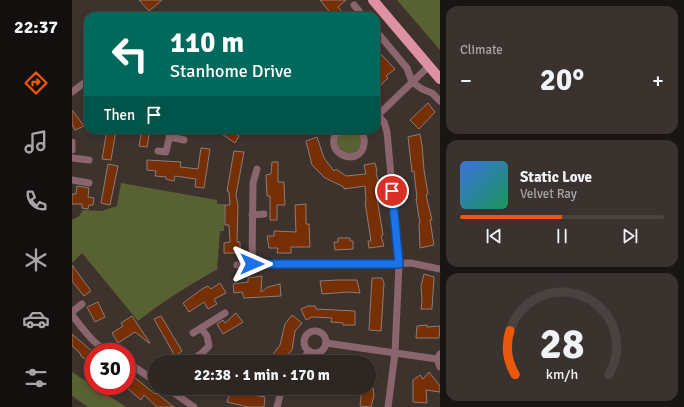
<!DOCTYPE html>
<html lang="en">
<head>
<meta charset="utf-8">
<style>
  :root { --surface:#2e2622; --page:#3a322f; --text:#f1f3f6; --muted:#a7a5a5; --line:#494340; --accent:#ea580c }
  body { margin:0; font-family:Signika,sans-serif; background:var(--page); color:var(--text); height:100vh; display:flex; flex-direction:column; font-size:15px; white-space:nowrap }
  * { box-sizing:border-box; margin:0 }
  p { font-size:13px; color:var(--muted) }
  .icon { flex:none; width:22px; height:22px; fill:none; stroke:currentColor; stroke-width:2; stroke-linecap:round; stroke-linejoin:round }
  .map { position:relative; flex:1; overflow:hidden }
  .sheet { display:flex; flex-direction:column; gap:6px; padding:6px; background:#191513; width:244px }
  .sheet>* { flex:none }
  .hud { position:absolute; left:12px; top:12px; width:296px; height:122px; border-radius:12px; box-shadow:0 2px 6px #0003,0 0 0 1px var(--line); background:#00695c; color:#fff; overflow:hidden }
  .speed { position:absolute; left:12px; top:343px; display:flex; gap:8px; font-size:20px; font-weight:700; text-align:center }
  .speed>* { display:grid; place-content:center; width:52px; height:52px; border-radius:50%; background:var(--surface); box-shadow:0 2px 6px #0003,0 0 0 1px var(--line); line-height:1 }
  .speed .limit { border:6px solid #d22; background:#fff; color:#111 }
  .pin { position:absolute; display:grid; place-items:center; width:34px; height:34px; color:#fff; margin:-17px; border:2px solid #fff; border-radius:50%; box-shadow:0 1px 4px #0007 }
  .me { position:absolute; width:44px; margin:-22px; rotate:90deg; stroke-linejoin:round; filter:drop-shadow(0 0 3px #0008) }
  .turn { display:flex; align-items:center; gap:14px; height:84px; padding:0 20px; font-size:18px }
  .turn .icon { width:52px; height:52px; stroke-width:2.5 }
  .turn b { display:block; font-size:28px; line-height:34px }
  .then { display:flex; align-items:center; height:38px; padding:0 20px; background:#0003; gap:8px; font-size:15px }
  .big { font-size:30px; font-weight:700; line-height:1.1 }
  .sheet .tile { flex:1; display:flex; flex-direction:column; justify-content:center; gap:6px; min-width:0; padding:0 14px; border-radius:12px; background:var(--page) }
  .sheet .dial { align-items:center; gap:0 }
  .dial svg { height:104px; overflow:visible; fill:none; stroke:var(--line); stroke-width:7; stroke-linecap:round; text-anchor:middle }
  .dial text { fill:var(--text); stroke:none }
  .song { display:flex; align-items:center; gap:12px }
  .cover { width:48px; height:48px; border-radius:6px; background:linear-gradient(135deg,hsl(220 70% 55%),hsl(150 70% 35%)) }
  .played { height:4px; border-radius:2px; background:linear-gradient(90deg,var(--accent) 50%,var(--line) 50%) }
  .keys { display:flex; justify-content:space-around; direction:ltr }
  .heat { display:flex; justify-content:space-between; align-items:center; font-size:22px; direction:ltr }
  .trip { position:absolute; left:76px; top:355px; width:228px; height:40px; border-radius:20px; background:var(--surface); box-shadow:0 2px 6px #0003,0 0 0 1px var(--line); font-weight:700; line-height:40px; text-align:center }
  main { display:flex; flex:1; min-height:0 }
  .tab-bar { display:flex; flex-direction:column; width:72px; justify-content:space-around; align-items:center; background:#120f0e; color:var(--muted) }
  .tab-bar .icon { width:28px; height:28px }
  .tab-bar .selected { color:var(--accent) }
  .tab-bar b { font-size:18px; color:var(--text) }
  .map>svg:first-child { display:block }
</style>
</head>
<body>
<main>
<nav class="tab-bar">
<b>22:37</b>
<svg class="icon selected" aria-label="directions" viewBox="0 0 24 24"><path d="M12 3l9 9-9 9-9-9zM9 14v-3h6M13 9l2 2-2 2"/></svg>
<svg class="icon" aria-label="music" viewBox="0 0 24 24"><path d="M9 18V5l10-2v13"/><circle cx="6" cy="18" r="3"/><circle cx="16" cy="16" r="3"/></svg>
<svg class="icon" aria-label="phone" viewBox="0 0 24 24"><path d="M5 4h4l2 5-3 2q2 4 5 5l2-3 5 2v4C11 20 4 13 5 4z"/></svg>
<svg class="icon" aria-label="climate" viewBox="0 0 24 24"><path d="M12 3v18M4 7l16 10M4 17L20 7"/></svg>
<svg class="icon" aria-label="car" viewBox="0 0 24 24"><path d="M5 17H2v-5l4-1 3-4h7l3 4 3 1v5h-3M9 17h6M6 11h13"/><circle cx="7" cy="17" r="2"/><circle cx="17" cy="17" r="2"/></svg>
<svg class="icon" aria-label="filters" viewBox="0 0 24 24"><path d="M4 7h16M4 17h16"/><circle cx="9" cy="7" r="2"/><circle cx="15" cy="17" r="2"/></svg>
</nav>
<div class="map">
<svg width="368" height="407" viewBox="0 0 368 407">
  <rect width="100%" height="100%" fill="#3e322d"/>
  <g fill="#586131">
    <path d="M325,0H368V50Z"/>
    <circle cx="277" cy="142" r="12"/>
    <path d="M49,183L145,200V204H153L152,231H148L145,270L142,271C116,286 90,302 66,321L10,253L0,263V220L7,216L11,210L30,211L45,206Z"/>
    <path d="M0,372L54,407H16L0,396Z"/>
  </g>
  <g fill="#772f06" stroke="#8b7d77">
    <path d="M67,0H90L77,11Z"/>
    <path d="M248,0H274L266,7L274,16H261Z"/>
    <path d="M304,49L323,69L314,76L316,78L308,86L304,82V73L309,69L304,64Z"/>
    <path d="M356,103L363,112L347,129L338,120Z"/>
    <path d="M0,110L12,126L3,130L0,124Z"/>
    <path d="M35,130H44L39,160L30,159Z"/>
    <path d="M70,130H78L75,147L67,146Z"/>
    <path d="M144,130H158L167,136L163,143Z"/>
    <path d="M348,134L350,145L352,170L356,194L354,195L360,220H358L362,245L348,248L347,223H348L344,199H345L342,171L340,172L336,137Z"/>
    <path d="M245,137L252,158L262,171L264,169L274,176L294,174L292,165L303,163L305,171L304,172L307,185V198H305L311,235L309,236L312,246L297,248L296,241H299L293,202H294L293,186L272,189V187L253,178L240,165L234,141Z"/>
    <path d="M129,148L138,149L132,188L123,187L124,179L103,176L102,181L94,179V177L83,176L84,171L75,170V160L109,162L108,167L126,169Z"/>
    <path d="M162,151L172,152L164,195L166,205L165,242H168V253H152V243L158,242L157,225H153V205H158L157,192L155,191Z"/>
    <path d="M200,162H206V182H212L213,205H205V220H198V196H195L194,175L199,174Z"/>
    <path d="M36,164L46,166L38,205L29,203Z"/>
    <path d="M5,186L17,188L16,197L22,198L21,205H17L16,209L10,208V204H0V194H4Z"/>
    <path d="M234,204V224H237L238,247H219V253H205L206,248H197L195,236H202V231L224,232L223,205Z"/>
    <path d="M266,238H278V241H281V249L263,250L262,242H266Z"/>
    <path d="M0,265L19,291L12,296L0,281Z"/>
    <path d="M352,274L362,277L360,309H349L350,301L349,286Z"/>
    <path d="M190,276L189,292L196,287L208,284L209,296L172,298L170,292L162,293L161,284L176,282V278Z"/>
    <path d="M300,278H310L312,283L309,331L297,330Z"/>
    <path d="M265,280H285L288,293L277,292L250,294L248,281Z"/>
    <path d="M148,283L154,293L142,299L145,304L136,309L132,302L117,312L111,303L130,289L136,286L139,289Z"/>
    <path d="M26,302L33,317L23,322L15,307Z"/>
    <path d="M236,306H243L244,309L283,311V325H271V323L259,322L260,318L240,317L234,320L229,309Z"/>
    <path d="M164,313L171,322L151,334L145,324L151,320L153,323Z"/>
    <path d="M220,315L230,323L223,331L220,350L214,357L213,356L210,362H195L208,345L213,324Z"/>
    <path d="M60,316L78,343H77L63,332L46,343L40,333L51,326L49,323Z"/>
    <path d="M89,316L110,351L103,356L82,319Z"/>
    <path d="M355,325V327L368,326L367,338H344L345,326Z"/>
    <path d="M0,334L21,352V364L10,357L7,352L0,346Z"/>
    <path d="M357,372L368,386V392L354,390L355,403L341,402V380L348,375L351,379Z"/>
    <path d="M55,375L60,379L62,377L83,394L84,393L102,407H85L72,395L69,400L55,388Z"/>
    <path d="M290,388H301L302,395L299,407L288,406Z"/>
    <path d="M159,389L169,391L168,393L193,397L192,407H176L155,402Z"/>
  </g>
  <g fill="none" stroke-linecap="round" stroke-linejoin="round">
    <g stroke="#8a656d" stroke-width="7">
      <path d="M282,5L291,16"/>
      <path d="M304,31L335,68L340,82L350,89L360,93L368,101"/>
      <path d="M0,92L16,80"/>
      <path d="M304,113L312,122L315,132L327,264L323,353L316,407"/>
      <path d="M304,117L357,66"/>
      <path d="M267,130C247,152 288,170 292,144C293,139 291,134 287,130"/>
      <path d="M98,137L112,140"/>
      <path d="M0,142V150"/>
      <path d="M86,151L94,152L99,130"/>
      <path d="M0,158L17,160"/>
      <path d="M185,169L181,183L180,265L339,263L368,269"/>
      <path d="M0,180L17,183"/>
      <path d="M180,215L192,214"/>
      <path d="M165,265H180"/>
      <path d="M0,312L10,304"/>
      <path d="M0,315C11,329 21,344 37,352"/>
      <circle cx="243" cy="342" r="11"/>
      <path d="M121,333L153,313"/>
      <path d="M254,343L365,359"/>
      <path d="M368,354L365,359L368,367"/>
      <path d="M55,362L83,381"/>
      <path d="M116,362L129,354L137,346L135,336L129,328"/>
      <path d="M229,362L237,351"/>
      <path d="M95,388L122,407"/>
      <path d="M205,407L210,388"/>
    </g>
    <path stroke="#de91a4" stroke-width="10" d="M301,0L368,79"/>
  </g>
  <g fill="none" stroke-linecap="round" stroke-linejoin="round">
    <g stroke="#114b97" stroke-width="10">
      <path id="route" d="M180,264H327L320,191"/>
    </g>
    <use href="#route" stroke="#1a73e8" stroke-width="7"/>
  </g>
</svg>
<div class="speed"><div class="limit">30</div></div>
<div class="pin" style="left:320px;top:191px;background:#d93025"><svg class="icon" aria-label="arrive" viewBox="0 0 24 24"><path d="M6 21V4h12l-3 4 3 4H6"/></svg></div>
<svg class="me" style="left:180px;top:264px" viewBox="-20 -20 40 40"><path d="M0-17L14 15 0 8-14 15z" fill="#1a73e8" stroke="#fff" stroke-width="4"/></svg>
<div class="trip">22:38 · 1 min · 170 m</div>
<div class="hud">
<div class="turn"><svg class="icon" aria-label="left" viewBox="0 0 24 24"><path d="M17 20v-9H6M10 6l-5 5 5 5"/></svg><div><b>110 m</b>Stanhome Drive</div></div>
<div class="then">Then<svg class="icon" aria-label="arrive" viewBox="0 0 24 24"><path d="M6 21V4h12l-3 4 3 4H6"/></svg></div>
</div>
</div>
<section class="sheet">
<div class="tile"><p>Climate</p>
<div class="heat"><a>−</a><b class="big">20°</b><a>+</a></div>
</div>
<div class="tile">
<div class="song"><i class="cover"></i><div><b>Static Love</b><p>Velvet Ray</p></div></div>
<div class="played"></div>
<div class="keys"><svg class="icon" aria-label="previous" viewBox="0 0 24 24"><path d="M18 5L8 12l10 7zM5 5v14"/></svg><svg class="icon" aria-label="pause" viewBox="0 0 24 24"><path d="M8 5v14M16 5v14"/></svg><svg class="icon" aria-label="next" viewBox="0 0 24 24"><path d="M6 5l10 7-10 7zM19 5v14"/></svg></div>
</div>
<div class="tile dial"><svg viewBox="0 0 100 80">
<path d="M14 69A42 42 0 1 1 86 69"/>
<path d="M14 69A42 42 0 0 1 10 35" stroke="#ea580c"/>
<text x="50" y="56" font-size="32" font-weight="700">28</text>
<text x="50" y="72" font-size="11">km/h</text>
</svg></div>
</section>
</main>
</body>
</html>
